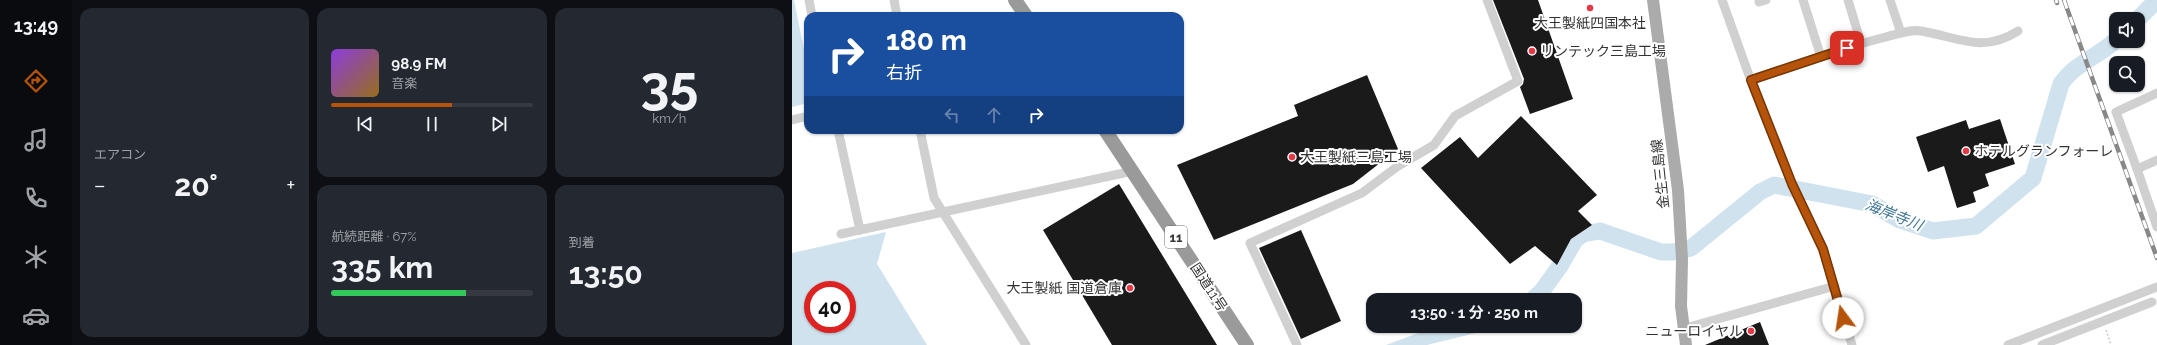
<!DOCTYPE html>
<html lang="ja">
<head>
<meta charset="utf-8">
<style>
  :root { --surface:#171b24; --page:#242831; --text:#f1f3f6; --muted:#9ea1a6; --line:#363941; --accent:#b45309 }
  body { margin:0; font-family:Raleway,"Noto Sans JP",sans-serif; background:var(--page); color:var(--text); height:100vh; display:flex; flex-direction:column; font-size:15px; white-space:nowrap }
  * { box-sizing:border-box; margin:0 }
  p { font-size:13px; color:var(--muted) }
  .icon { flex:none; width:22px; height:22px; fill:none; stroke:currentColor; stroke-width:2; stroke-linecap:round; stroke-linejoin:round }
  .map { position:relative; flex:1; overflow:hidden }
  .panel { display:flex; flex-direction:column; gap:8px; padding:8px; background:#0d0f14; width:720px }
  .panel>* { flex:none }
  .hud { position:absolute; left:12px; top:12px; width:380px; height:122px; border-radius:12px; box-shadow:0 1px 3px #0004; background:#1a4fa0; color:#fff; overflow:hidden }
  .fabs { position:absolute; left:1317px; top:12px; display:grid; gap:8px }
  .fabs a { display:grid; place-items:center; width:36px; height:36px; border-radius:8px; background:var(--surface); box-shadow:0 1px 3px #0004; font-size:20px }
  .speed { position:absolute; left:12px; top:281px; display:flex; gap:8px; font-size:20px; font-weight:700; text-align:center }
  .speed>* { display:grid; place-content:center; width:52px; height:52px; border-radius:50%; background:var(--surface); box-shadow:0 1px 3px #0004; line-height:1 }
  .speed .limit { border:6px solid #d22; background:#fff; color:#111 }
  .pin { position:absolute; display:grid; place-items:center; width:34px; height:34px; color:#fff; margin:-17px; border-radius:8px; box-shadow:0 2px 6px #0006 }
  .me { position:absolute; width:44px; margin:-22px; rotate:346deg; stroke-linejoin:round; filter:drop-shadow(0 0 3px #0008) }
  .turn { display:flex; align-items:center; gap:14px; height:84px; padding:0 16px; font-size:18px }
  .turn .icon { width:52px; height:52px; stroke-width:2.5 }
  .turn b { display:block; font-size:28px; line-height:34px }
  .lanes { display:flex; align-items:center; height:38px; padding:0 16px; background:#0003; justify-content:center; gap:20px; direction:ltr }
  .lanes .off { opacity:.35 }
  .big { font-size:30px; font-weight:700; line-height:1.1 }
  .panel .card { flex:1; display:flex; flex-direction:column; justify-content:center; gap:6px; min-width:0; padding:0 14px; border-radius:12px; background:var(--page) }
  .panel .dial { align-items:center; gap:0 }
  .dial b { font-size:52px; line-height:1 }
  .song { display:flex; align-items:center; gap:12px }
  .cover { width:48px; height:48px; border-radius:6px; background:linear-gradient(135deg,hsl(270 70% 55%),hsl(40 70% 35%)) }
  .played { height:4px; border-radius:2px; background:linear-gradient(90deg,var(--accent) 60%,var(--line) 60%) }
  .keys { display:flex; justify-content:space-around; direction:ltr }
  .heat { display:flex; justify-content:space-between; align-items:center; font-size:22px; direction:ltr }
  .charge { height:6px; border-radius:3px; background:linear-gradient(90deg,#34c759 67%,var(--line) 0) }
  .panel .tiles { flex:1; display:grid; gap:8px; grid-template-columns:repeat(3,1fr) }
  .card:first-child { grid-row:span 2 }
  .trip { position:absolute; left:574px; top:293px; width:216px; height:40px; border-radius:12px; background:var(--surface); box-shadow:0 1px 3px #0004; font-weight:700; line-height:40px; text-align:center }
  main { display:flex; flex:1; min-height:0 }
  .tab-bar { display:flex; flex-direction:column; width:72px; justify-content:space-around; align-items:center; background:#090b0e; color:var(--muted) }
  .tab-bar .icon { width:28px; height:28px }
  .tab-bar .active { color:var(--accent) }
  .tab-bar b { font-size:18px; color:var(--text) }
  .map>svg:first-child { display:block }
</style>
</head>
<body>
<main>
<nav class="tab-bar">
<b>13:49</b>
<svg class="icon active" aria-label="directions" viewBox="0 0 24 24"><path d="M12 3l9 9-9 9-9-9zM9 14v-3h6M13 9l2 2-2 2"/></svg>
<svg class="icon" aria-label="music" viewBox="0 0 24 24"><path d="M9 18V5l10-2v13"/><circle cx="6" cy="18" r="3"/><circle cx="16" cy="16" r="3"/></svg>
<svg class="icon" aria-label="phone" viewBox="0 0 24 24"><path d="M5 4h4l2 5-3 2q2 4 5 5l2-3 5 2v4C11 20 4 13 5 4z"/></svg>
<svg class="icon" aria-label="climate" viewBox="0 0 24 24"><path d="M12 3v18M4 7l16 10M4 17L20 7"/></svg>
<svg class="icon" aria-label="car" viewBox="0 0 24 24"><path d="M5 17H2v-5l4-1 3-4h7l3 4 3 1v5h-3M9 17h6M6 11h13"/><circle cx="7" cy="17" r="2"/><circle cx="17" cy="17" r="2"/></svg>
</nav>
<section class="panel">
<div class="tiles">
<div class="card"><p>エアコン</p>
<div class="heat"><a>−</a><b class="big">20°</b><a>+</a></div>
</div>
<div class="card">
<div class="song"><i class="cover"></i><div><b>98.9 FM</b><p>音楽</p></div></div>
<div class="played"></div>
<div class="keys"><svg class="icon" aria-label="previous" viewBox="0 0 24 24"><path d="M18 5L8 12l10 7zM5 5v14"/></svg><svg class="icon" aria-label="pause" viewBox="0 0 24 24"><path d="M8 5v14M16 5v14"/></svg><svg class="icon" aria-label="next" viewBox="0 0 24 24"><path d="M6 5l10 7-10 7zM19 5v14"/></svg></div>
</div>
<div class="card dial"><b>35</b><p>km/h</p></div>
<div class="card"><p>航続距離 · 67%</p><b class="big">335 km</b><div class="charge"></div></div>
<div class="card"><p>到着</p><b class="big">13:50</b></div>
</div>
</section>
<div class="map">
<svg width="1365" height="345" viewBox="0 0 1365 345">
  <rect width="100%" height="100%" fill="#fff"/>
  <g fill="#cfe2ee" fill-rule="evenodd">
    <path d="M0,0H2L16,69V103L0,107Z"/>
    <path d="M94,232L85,264L135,345H0V253ZM21,290H55V324H21Z"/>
    <path d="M761,264L769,268L759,285L746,300H733L748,287Z"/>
    <path d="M645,326H712L635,345H594Z"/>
  </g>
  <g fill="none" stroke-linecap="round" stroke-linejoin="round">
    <g stroke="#cfe2ee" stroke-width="17">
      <path d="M1346,19L1365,0"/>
      <path d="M740,300L750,291L768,266L783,240L791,234L808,231L869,252H881L899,248L968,192L982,185L1080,204L1108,220L1141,231L1184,226L1241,178L1269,84C1282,64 1307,56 1324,40"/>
    </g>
  </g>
  <g fill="#1a1a1a">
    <path d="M701,0H746L781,99L738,114L728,87L731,84L732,79Z"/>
    <path d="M575,75L606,149L561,184L422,240L385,165L506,116L502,105Z"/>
    <path d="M729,116L805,195L786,211L800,225L779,239L765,265L743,246L718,264L629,168L668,137L686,158Z"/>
    <path d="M1208,119L1223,164L1193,174L1197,186L1181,192L1184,202L1165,208L1152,166L1136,172L1124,137L1174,120L1177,129Z"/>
    <path d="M327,184L425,345H320L251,230Z"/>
    <path d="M509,230L549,321L509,339L467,248Z"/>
    <path d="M968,322L977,345H913Z"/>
  </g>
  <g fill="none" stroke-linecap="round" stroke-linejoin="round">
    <path stroke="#cdcdcd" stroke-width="1.5" stroke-dasharray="2 2" stroke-linecap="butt" d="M1314,330L1319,345"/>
    <g stroke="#d0d0d0" stroke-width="9">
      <path d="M17,0L20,16"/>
      <path d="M102,0L105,16"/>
      <path d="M930,0L963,92L1000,184L1031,249L1060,345"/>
      <path d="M1011,0L1029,57"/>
      <path d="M1056,0L1069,43"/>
      <path d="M1098,0L1109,33"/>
      <path d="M967,2L974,0"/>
      <path d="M959,80C1003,66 1046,49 1090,38C1102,35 1117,29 1129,31C1166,37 1190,54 1226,31"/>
      <path d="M1365,93L1324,112L1345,169L1365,160"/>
      <path d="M0,120L16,116"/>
      <path d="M46,130L68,230"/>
      <path d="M128,130L142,198L234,345"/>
      <path d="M1345,169L1365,227"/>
      <path d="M49,234L341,171"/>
      <path d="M890,329L1043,286"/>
      <path d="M505,345L458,243L570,193L606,166L642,145L663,116L726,81L695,0"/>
      <path d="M1216,345L1365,287"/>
      <path d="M1250,345L1360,302"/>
    </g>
    <path stroke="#ababab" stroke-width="12" d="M861,0L886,190L890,259L889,306L894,345"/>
    <g stroke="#9a9a9a" stroke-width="14">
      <path d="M223,0L234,16"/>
      <path d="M313,130L455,345"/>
    </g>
    <g stroke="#888" stroke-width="4.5">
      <g id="rail">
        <path d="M1264,0L1265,3"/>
        <path d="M1272,0L1365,258"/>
      </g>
    </g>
    <use href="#rail" stroke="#fff" stroke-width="3" stroke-dasharray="9" stroke-linecap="butt"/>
  </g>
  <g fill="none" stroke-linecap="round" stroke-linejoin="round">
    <g stroke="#753606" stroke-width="10">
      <path id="route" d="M1051,318L1031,249L1000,184L959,80L1055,48"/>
    </g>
    <use href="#route" stroke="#b45309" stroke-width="7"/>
  </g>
  <g fill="#e63946" stroke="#fff" stroke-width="1.5">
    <circle cx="798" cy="8" r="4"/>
    <circle cx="740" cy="51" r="4"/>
    <circle cx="1174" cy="151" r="4"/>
    <circle cx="500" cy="157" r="4"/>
    <circle cx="338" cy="288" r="4"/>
    <circle cx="959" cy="331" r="4"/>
  </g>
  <g text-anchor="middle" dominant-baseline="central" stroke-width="4" stroke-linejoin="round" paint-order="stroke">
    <rect fill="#fff" stroke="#707070" stroke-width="1" x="373" y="226" width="22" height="22" rx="3"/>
    <g font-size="13" font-weight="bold" fill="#333">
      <text x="384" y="237">11</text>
    </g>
    <g font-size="14" fill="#333" stroke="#fff" text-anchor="start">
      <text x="798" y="23" text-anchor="middle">大王製紙四国本社</text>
      <text x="748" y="51">リンテック三島工場</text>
      <text x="1182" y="151">ホテルグランフォーレ</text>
      <text x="508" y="157">大王製紙三島工場</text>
      <text x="330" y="288" text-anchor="end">大王製紙 国道倉庫</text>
      <text x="951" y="331" text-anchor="end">ニューロイヤル</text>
    </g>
    <g font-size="14" fill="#333" stroke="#fff">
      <text transform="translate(868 174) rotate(-96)">金生三島線</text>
      <text transform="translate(417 287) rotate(57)">国道11号</text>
    </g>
    <g font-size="15" font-style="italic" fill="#3f7597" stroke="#fff">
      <text transform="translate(1102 215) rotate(22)">海岸寺川</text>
    </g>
  </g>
</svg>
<div class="fabs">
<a><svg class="icon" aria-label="sound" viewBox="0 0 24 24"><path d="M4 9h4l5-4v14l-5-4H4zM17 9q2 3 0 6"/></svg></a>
<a><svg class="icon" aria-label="search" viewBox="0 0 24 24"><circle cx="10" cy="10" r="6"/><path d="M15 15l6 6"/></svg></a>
</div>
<div class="speed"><div class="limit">40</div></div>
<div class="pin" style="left:1055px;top:48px;background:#d93025"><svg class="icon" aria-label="arrive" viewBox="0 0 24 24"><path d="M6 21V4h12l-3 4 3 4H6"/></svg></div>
<svg class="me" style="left:1051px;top:318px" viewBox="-20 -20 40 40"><circle r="19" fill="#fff"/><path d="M0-13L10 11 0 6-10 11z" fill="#b45309"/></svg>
<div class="trip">13:50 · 1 分 · 250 m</div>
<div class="hud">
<div class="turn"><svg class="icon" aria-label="right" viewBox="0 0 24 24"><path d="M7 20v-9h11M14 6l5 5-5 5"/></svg><div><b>180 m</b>右折</div></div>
<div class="lanes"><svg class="icon off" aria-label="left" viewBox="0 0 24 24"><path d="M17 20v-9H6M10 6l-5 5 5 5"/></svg><svg class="icon off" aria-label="ahead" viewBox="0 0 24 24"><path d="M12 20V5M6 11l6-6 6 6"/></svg><svg class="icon" aria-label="right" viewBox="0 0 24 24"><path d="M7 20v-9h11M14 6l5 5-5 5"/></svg></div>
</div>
</div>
</main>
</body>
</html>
